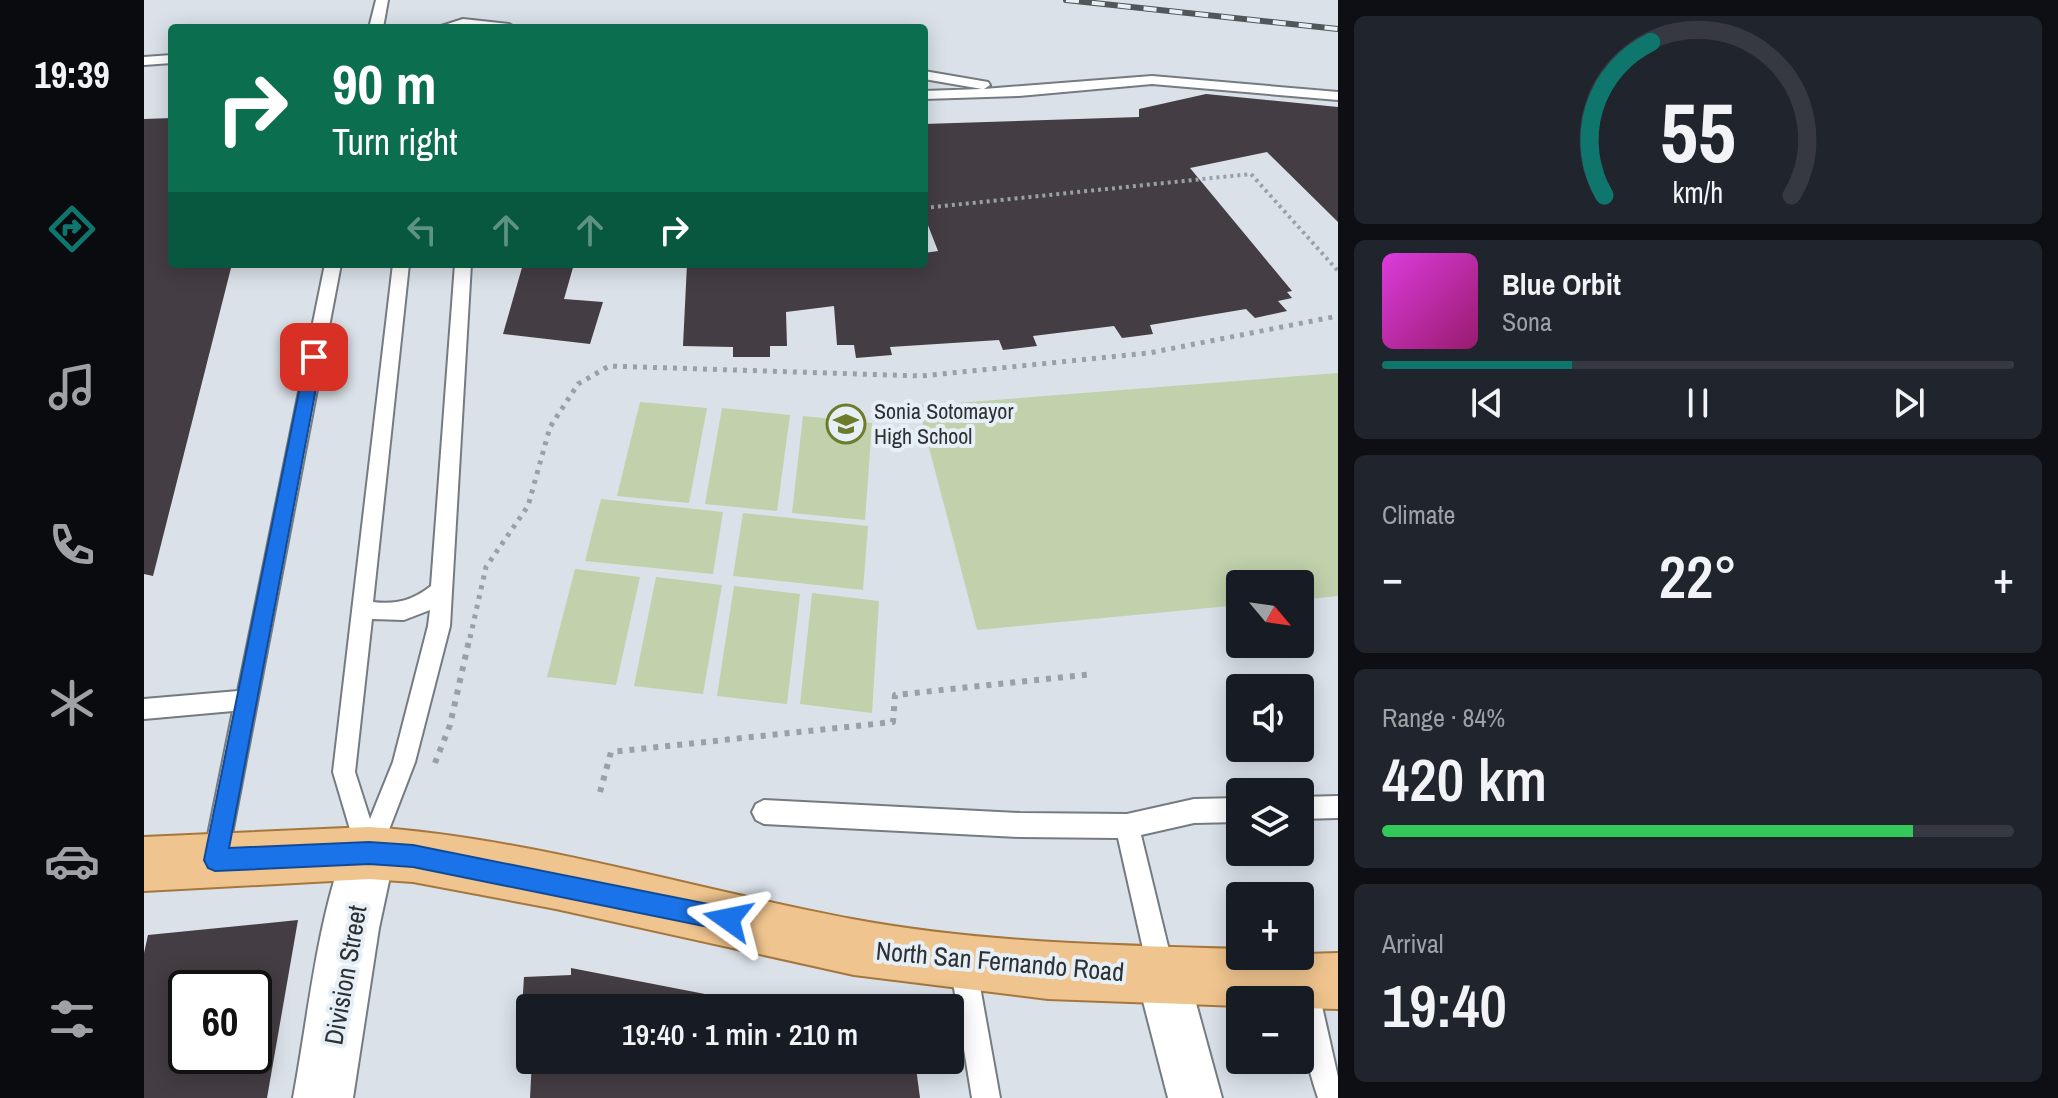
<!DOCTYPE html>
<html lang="en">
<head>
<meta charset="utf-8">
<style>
  :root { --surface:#171b24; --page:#20242c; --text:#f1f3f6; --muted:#9ea1a6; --line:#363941; --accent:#0f766e }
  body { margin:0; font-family:"Archivo Narrow",sans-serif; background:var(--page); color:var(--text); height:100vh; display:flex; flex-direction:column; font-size:30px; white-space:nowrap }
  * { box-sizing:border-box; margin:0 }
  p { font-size:26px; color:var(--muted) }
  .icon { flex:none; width:44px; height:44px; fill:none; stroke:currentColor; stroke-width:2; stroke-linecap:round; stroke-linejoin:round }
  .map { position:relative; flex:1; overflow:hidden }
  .sheet { display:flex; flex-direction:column; gap:16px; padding:16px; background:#0d0f14; width:720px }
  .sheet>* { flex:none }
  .hud { position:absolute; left:24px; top:24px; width:760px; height:244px; border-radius:8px; box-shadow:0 4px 20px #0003; background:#0b6e4f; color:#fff; overflow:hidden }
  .needle { width:52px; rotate:119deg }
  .buttons { position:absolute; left:1082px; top:570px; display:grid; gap:16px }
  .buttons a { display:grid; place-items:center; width:88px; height:88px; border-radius:8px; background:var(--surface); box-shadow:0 4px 20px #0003; font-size:40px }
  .speed { position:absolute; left:24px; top:970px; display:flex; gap:16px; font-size:40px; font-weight:700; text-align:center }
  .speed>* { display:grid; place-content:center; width:104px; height:104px; border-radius:50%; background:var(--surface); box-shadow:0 4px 20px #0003; line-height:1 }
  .speed .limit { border:4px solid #111; border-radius:12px; background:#fff; color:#111 }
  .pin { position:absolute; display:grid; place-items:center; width:68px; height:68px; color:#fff; margin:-34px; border-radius:16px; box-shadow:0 4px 12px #0006 }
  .me { position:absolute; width:88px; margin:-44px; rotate:282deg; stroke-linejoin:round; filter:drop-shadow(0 0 6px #0008) }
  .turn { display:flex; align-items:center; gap:28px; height:168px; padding:0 32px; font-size:36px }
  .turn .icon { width:104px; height:104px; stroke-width:2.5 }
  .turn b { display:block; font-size:56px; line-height:68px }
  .lanes { display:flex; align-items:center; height:76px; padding:0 32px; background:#0003; justify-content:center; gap:40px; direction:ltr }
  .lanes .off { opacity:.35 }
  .big { font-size:60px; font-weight:600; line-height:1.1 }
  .sheet .tile { flex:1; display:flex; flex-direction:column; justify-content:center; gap:12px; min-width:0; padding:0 28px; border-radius:12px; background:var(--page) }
  .sheet .dial { align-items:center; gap:0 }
  .dial svg { height:208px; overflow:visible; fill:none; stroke:var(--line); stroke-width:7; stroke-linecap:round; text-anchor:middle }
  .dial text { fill:var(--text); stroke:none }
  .song { display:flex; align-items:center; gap:24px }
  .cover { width:96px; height:96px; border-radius:12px; background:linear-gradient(135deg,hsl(300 70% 55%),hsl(320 70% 35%)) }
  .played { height:8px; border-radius:4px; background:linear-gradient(90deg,var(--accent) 30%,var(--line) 30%) }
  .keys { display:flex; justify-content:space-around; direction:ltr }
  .heat { display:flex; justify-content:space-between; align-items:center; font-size:44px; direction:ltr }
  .charge { height:12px; border-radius:6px; background:linear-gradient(90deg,#34c759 84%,var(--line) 0) }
  .trip { position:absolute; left:372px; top:994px; width:448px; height:80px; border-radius:8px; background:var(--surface); box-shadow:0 4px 20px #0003; font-weight:600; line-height:80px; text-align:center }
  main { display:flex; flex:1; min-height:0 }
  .tabs { display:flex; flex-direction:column; width:144px; justify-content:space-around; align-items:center; background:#090b0e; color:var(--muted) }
  .tabs .icon { width:56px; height:56px }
  .tabs .on { color:var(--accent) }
  .tabs b { font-size:36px; color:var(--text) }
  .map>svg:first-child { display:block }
</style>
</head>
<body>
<main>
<nav class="tabs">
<b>19:39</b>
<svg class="icon on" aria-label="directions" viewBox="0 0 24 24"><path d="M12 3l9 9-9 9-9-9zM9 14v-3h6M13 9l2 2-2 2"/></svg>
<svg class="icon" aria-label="music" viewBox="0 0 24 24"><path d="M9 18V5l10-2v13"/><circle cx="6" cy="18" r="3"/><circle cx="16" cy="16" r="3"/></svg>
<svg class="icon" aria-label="phone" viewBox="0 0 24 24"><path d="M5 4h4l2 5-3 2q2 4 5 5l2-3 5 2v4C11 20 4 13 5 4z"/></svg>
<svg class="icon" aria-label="climate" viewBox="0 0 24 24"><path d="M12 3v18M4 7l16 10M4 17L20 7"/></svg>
<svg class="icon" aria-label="car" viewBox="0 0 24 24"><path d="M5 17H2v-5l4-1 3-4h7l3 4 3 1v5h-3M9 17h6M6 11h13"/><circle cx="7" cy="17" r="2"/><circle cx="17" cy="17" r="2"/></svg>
<svg class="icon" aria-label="filters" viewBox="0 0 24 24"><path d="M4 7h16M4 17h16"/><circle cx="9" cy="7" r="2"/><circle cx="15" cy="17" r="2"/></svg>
</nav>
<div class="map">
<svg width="1194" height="1098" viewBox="0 0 1194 1098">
  <rect width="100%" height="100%" fill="#dae1e8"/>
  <g fill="#c1d1ac">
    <path d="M1194,373V596L1156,600V584H1096V605L833,630L774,406Z"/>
    <path d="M496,402L563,408L545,503L473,496Z"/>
    <path d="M578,408L646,415L633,511L561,504Z"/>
    <path d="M659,416L728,423L721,520L648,513Z"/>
    <path d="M457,499L579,512L569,574L441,561Z"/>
    <path d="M599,513L724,526L719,590L589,576Z"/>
    <path d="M431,569L496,577L472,685L403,677Z"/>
    <path d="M512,577L578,585L559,694L490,686Z"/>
    <path d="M590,586L656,594L643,704L573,696Z"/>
    <path d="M668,593L735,601L728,713L656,704Z"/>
  </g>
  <g fill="#443d43" fill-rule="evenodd">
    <path d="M1062,94L1194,107V222L1123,152L1046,168L1148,291L1143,292L1148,298L1134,301L1143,311L1111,318L1102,309L1006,325L1009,334L978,338L970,326L889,336L893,346L859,350L855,340L746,347L748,355L712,358L710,345H693L690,306L642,312L643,346H626V357H589V347L539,346L543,264H780V253L794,251L780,215V124L995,117V109Z"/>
    <path d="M28,118V264H88L9,576L0,574V119Z"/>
    <path d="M379,264H430L420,299L459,302L446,344L359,334Z"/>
    <path d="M154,920L123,1098H0V953L4,935ZM42,988H110V1056H42Z"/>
    <path d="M427,968L566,995L564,1008H378L380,977L427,975Z"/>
    <path d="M388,1060H771L776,1098H386Z"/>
  </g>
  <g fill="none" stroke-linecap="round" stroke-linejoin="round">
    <g stroke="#747b81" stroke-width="4">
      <g id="service">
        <path d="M232,0H244L239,28H225Z"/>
        <path d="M319,19L365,24L372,28H291Z"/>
        <path d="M28,55V63L0,65V57Z"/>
        <path d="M780,71L844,82L846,85L840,89L1008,76L1194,92V100L1008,84L875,96L780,99V91L838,89L780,79Z"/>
        <path d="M181,264H197L83,860L80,869L71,872L62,869L59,860L89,711L0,719V699L94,691Z"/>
        <path d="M249,264H265L229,602C253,605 269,600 287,586L311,264H327L306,626L271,762L233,861L225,865L217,861L213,853L189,772ZM286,610L284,626L249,762L226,819L211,772L228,619L260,620Z"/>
        <path d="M1194,796V818L1156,819V797Z"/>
        <path d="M1096,798V822L1050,823L997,835L1030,971L1026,980L1017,984L1008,980L1004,971L974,838L876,837L620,824L612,820L608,812L612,804L620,800L876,813L983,814L1050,799Z"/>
        <path d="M819,951L828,955L832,964L856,1098H828L806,964L810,955Z"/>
        <path d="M1160,971L1169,975L1173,984L1194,1077V1098H1174C1163,1065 1156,1035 1156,1000H1150L1147,984L1151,975Z"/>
      </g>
    </g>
    <g stroke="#747b81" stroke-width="4">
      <path id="minor" d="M1018,948L1036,956L1044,974L1078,1098H1024L992,974L1000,956Z"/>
    </g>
    <g stroke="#747b81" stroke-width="4">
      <path id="tertiary" d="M225,827L244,834L251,853L235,928L209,1098H149C165,1012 173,916 206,834Z"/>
    </g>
    <g stroke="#a5773e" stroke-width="4">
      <path id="primary" d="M225,827C388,838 548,889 708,919C836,943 966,945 1096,949V956L1194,953V1009L1156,1008V1000H1096V1006L904,999L710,975L412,909L269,882L225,879L0,891V837Z"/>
    </g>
    <path stroke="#9ba0a6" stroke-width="4" stroke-dasharray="3 4" stroke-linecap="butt" d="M780,208L1107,174L1194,271"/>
    <path stroke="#9ba0a6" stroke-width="5" stroke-dasharray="4 6" stroke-linecap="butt" d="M326,638L342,567L384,506L406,427L434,384L465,366L777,376L1005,353L1194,316"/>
    <g stroke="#9ba0a6" stroke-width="6" stroke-dasharray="5 7" stroke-linecap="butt">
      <path d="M291,763L306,725L326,636"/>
      <path d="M456,792L467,752L749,722L751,695L949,674"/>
    </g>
    <use href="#service" fill="#fff" fill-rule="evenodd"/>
    <use href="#minor" fill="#fff" fill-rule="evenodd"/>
    <use href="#tertiary" fill="#fff" fill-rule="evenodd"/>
    <use href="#primary" fill="#efc48e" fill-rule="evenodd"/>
    <g stroke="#52565a" stroke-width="6">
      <path id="rail" d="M922,0L1194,29"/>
    </g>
    <use href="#rail" stroke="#e7eff6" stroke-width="4" stroke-dasharray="13" stroke-linecap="butt"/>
  </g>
  <path fill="#1a73e8" stroke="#114b97" stroke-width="2" d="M170,351L178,357L85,848L225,842L269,845L584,908L592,911L595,919L592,927L584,931L269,867L225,864L71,871L64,868L60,860L162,357Z"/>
  <defs>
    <g id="school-ring" transform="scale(2)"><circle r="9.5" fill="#e7eff6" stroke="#6c7c2a" stroke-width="1.5"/><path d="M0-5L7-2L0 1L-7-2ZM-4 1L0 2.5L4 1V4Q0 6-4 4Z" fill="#6c7c2a"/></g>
  </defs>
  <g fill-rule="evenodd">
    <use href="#school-ring" x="702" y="424"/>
  </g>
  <g text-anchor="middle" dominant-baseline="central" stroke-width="8" stroke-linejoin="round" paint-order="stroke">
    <g font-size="22" fill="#2e3134" stroke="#e7eff6" text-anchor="start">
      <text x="730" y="411">Sonia Sotomayor<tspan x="730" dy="25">High School</tspan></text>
    </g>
    <g font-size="26" fill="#2e3134" stroke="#e7eff6">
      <text transform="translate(856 961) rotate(5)">North San Fernando Road</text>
      <text transform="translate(201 975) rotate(-80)">Division Street</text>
    </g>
  </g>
</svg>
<div class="buttons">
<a><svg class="needle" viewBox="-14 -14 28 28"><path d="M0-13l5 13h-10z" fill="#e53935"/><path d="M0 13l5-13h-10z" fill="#9ea1a6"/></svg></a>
<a><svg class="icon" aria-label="sound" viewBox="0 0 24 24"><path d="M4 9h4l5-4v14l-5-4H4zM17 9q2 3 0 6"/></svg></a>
<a><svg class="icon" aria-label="layers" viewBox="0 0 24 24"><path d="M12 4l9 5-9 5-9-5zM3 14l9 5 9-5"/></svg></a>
<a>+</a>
<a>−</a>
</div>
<div class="speed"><div class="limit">60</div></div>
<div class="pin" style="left:170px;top:357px;background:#d93025"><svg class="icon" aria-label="arrive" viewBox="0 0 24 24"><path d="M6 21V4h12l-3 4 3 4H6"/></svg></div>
<svg class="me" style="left:584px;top:919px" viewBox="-20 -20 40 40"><path d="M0-17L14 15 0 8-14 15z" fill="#1a73e8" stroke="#fff" stroke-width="4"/></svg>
<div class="trip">19:40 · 1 min · 210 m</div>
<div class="hud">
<div class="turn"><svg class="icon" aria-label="right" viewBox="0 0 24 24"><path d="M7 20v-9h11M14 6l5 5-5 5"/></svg><div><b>90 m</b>Turn right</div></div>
<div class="lanes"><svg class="icon off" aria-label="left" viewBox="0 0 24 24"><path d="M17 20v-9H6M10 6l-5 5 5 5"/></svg><svg class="icon off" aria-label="ahead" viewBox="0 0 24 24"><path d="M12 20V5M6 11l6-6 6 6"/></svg><svg class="icon off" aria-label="ahead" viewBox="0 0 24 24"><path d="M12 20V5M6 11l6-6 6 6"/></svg><svg class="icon" aria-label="right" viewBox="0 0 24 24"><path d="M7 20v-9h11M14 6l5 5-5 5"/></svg></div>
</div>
</div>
<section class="sheet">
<div class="tile dial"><svg viewBox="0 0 100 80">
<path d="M14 69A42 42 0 1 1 86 69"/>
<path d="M14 69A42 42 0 0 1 32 10" stroke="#0f766e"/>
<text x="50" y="56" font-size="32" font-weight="700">55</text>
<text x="50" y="72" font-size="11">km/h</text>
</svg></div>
<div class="tile">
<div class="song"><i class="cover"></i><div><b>Blue Orbit</b><p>Sona</p></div></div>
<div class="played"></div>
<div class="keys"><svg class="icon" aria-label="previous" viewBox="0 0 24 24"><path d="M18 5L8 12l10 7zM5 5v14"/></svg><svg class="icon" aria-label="pause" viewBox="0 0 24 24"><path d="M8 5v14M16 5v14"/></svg><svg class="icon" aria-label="next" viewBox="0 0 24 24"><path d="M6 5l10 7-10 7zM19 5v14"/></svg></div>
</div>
<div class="tile"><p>Climate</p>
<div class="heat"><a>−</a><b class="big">22°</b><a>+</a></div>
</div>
<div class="tile"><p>Range · 84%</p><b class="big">420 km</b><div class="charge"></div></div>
<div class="tile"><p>Arrival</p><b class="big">19:40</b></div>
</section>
</main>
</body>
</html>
